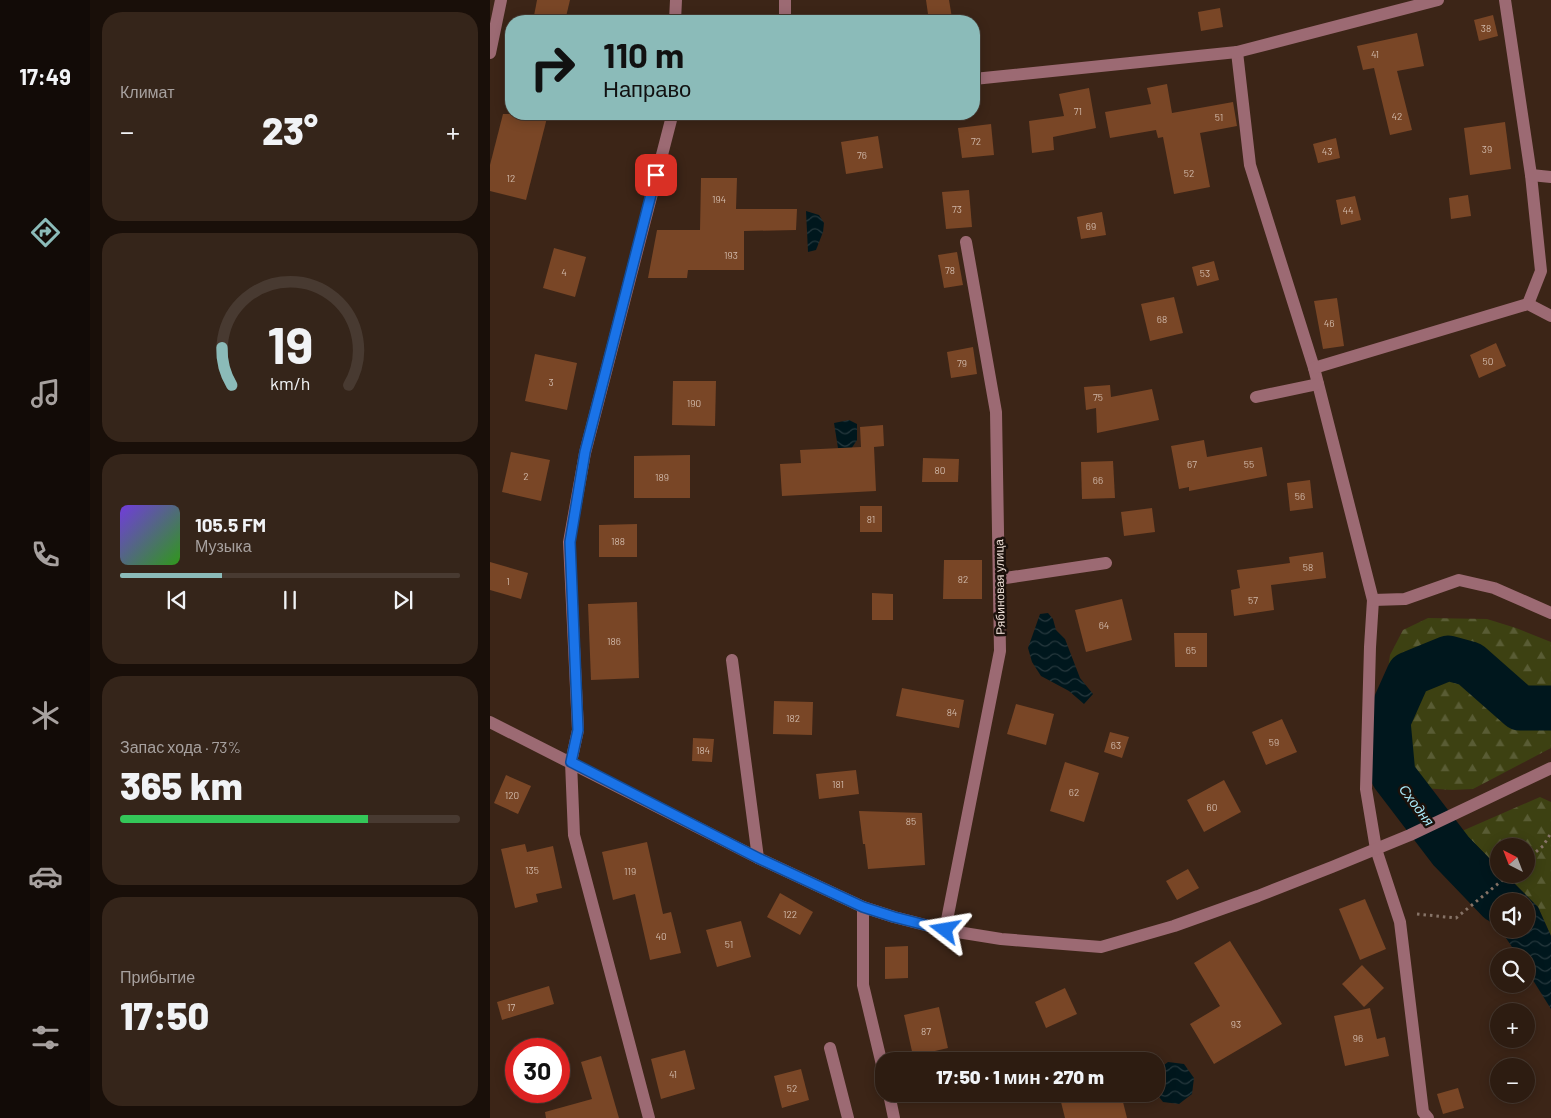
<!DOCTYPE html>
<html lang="ru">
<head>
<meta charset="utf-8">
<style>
  :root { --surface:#2d1c11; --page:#35251a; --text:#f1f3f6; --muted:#a7a19f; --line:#483a31; --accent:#8bbbb9 }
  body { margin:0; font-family:Barlow,sans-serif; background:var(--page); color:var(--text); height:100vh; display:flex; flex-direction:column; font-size:19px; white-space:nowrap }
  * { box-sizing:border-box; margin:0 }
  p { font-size:16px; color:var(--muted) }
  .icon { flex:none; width:28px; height:28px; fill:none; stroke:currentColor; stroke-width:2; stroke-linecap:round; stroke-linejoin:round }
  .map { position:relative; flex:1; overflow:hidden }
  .panel { display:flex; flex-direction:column; gap:12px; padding:12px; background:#190f09; width:400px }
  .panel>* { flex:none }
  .hud { position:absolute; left:15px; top:15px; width:475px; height:105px; border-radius:20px; box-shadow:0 2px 12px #0003,0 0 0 1px var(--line); background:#8bbbb9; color:#111; overflow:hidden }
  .needle { width:32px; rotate:318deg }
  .tools { position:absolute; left:1000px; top:838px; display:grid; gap:10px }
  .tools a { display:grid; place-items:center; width:45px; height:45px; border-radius:50%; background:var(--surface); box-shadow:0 2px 12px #0003,0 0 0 1px var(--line); font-size:25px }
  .speed { position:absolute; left:15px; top:1038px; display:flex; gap:10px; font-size:25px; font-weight:700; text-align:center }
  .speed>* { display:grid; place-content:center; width:65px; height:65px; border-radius:50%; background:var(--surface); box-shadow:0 2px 12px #0003,0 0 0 1px var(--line); line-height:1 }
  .speed .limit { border:8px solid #d22; background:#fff; color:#111 }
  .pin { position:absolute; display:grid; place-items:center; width:42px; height:42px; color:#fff; margin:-21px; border-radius:10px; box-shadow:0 2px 8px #0006 }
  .me { position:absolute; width:55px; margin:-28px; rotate:284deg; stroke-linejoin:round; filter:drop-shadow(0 0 4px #0008) }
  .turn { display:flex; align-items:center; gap:18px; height:105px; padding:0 15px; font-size:22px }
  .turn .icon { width:65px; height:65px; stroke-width:2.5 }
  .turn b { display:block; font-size:35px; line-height:42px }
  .big { font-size:38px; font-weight:800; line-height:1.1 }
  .panel .tile { flex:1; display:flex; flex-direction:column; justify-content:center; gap:8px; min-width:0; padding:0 18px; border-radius:20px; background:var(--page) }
  .panel .dial { align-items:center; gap:0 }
  .dial svg { height:130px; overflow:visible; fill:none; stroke:var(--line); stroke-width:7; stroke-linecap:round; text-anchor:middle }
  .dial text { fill:var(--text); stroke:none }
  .song { display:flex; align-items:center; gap:15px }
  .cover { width:60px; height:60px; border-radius:8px; background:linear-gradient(135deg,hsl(260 70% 55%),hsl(110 70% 35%)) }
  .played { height:5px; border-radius:2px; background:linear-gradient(90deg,var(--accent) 30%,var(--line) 30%) }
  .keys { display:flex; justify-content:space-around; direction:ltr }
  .heat { display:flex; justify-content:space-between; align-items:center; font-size:28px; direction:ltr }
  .charge { height:8px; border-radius:4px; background:linear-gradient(90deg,#34c759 73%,var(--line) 0) }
  .trip { position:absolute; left:385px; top:1052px; width:290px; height:50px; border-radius:20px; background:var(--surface); box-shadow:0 2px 12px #0003,0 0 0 1px var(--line); font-weight:800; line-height:50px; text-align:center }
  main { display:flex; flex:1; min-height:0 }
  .dock { display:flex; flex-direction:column; width:90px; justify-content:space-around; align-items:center; background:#120b07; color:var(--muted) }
  .dock .icon { width:35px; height:35px }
  .dock .selected { color:var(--accent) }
  .dock b { font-size:22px; color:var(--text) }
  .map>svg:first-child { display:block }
</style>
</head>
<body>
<main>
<nav class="dock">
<b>17:49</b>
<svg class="icon selected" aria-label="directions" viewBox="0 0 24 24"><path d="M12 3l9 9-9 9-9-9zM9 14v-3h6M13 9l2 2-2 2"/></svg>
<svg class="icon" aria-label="music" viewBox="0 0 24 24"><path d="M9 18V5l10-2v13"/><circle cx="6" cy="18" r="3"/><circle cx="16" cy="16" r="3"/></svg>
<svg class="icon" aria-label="phone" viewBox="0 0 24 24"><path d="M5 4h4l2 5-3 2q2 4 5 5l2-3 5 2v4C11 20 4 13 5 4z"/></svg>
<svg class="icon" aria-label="climate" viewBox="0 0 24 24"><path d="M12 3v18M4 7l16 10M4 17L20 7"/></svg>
<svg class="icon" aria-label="car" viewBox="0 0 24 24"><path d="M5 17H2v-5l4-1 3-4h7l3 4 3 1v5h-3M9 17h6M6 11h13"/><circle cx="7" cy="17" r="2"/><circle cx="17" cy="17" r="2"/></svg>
<svg class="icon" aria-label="filters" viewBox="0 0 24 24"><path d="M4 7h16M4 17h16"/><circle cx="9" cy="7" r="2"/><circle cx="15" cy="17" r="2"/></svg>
</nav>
<section class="panel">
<div class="tile"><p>Климат</p>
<div class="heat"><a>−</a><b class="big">23°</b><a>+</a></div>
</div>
<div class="tile dial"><svg viewBox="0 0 100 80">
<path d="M14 69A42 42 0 1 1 86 69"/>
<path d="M14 69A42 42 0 0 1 8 46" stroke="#8bbbb9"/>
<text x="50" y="56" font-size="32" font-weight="700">19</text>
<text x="50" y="72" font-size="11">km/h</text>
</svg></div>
<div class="tile">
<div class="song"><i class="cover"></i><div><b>105.5 FM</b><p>Музыка</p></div></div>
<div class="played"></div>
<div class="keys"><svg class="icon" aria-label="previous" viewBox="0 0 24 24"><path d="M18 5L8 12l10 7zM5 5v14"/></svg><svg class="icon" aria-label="pause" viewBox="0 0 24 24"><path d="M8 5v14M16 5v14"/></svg><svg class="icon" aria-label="next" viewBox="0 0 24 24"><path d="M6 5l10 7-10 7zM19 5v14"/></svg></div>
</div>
<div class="tile"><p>Запас хода · 73%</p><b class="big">365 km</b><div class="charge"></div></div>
<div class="tile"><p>Прибытие</p><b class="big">17:50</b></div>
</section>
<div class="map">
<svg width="1061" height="1118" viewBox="0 0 1061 1118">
  <defs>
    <pattern id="forest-firs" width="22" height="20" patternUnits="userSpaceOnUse" patternTransform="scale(1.25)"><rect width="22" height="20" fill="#3d4112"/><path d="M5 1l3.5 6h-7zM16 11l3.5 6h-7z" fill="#595c34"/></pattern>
    <pattern id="water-waves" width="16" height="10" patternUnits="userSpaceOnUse" patternTransform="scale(1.25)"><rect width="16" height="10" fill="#00171d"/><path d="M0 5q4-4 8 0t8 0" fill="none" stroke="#26383d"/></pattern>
  </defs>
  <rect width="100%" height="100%" fill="#3c2517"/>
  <g fill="url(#forest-firs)">
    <path d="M938,618L997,619L1026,628L1061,642V748L983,789L962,790L932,788L909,768L918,739L904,712L896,683L900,655L913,630Z"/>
    <path d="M1050,797L1061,802V936L1048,907L1015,874H1036V846H1009V868L972,831Z"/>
  </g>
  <g fill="url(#water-waves)">
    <path d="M316,211L329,215L334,223L333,232L326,250L318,252Z"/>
    <path d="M359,420L367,424V440L361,449L348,448L344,423Z"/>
    <path d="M558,613L563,619L566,630L575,639L590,678L603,694L594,704L579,691L551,676L542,662L538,648L550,614Z"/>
    <path d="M972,831L1009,868V874H1015L1048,907L1061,936V1009L1036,969V956H1028L1010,929H1036V901H1009V927L987,899L937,846Z"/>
    <path d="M678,1062L694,1064L704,1078L702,1094L689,1104L673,1102L666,1093V1071Z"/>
  </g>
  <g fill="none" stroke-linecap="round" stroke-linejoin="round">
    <path stroke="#00171d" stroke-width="45" d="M1009,901L961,851L903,775L898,721L919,674L958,658L980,664L1030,708H1061"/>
  </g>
  <g fill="#794626">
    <path d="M47,0H80L75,21H43Z"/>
    <path d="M436,0H459L462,18L439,21Z"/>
    <path d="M730,8L733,27L711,31L708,12Z"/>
    <path d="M1003,15L1008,36L989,41L984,20Z"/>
    <path d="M927,33L934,66L907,71L922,130L900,135L884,68L873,70L867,46Z"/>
    <path d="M677,84L682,113L743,102L747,126L710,133L720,187L684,194L673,137L668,138L666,130L620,138L615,112L661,104L657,88Z"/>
    <path d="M599,88L606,128L563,137L564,150L542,153L539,121L574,116L569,94Z"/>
    <path d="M13,114H58L36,200L0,191V165Z"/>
    <path d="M1015,122L1021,169L980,175L974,128Z"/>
    <path d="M501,124L504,155L472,158L468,128Z"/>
    <path d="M388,136L393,168L356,174L351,142Z"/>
    <path d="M846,138L850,158L828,163L823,144Z"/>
    <path d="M211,178H247L246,209H307L306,230L254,231V270H198L197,278H158L167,230H210Z"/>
    <path d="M479,190L482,227L456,229L452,192Z"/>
    <path d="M978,195L981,216L961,219L959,198Z"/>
    <path d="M865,196L871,220L851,225L846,200Z"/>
    <path d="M612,212L616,235L591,239L587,217Z"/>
    <path d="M64,248L96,257L85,297L53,288Z"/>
    <path d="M467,252L473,285L454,288L448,255Z"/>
    <path d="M724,261L729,280L707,286L702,267Z"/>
    <path d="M684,297L693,333L660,341L651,304Z"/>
    <path d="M847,298L854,346L833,349L824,301Z"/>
    <path d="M1006,343L1016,366L989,378L980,355Z"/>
    <path d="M483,347L487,374L461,378L457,352Z"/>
    <path d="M45,354L87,363L77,410L35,401Z"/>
    <path d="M183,381H226L225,426L182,425Z"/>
    <path d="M620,385L621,397L662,389L669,420L607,433L606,408L596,410L594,387Z"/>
    <path d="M393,425L394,446L384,447L386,491L292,496L290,464L311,463L310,450L371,447L370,427Z"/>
    <path d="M714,440L717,457L772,447L777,476L699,491V487L689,489L681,446Z"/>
    <path d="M21,452L60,460L51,501L12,492Z"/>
    <path d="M200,455V498H144V456Z"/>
    <path d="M433,458L469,459L468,482H432Z"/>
    <path d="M623,461L625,498L592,499L591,462Z"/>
    <path d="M820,480L823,508L800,511L797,483Z"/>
    <rect x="370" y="506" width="22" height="26"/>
    <path d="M662,508L665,532L634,536L631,512Z"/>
    <path d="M147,524V557H109V525Z"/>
    <path d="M833,552L836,578L781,585L784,610L744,616L741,590L750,588L747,570L800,563L799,557Z"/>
    <path d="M454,560H492V599H453Z"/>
    <path d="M0,562L38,573L31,599L0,590Z"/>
    <path d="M382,593L403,594V620H382Z"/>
    <path d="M632,599L642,640L596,652L585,610Z"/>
    <path d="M147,602L149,678L101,680L98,604Z"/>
    <path d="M684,633H717V667H685Z"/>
    <path d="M412,688L474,700L469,728L406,716Z"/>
    <path d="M284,701L323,702L322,735L283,734Z"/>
    <path d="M526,704L564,714L556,745L517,734Z"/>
    <path d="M792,719L807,752L776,765L762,732Z"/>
    <path d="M620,732L639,737L632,758L614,752Z"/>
    <path d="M203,738L224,739L222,762L202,761Z"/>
    <path d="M575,762L609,773L594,822L560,811Z"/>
    <path d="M366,770L369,794L329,799L326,774Z"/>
    <path d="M16,775L41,786L28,814L4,803Z"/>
    <path d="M734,780L751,812L714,832L697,800Z"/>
    <path d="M369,811L432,813L435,865L378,869L375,844H373Z"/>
    <path d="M157,842L173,914L181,912L191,953L160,960L145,894L123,900L112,852Z"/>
    <path d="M35,844L37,852L63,846L72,888L46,894L48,902L25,908L11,849Z"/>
    <path d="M698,869L709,888L687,900L676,881Z"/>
    <path d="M290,893L323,912L310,935L277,917Z"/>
    <path d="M875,899L896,949L870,960L849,909Z"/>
    <path d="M251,921L261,957L227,967L216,930Z"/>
    <path d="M740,941L792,1024L724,1064L700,1024L730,1006L704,963Z"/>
    <path d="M418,946V978L395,979V947Z"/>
    <path d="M872,965L894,988L874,1007L852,984Z"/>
    <path d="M59,986L64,1004L12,1020L7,1002Z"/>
    <path d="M575,988L587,1014L556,1028L545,1002Z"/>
    <path d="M449,1007L458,1048L423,1056L414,1015Z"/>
    <path d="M880,1008L887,1039L895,1037L899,1056L855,1066L844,1016Z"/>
    <path d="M195,1050L205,1089L171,1099L161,1059Z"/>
    <path d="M111,1056L129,1118H56L55,1112L102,1099L91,1062Z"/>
    <path d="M311,1069L319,1100L292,1108L284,1076Z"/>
    <path d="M968,1088L974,1108L953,1114L947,1094Z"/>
    <path d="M569,1094H631L637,1118H575Z"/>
  </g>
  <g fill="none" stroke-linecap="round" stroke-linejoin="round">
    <g stroke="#867367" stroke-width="3" stroke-dasharray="2.5 4" stroke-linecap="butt">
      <path d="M1036,860L1053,846L1061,833"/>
      <path d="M927,914L966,918L1020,874"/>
    </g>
    <g stroke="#9c6a73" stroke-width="12">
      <path d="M1015,0L1041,175L1051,271L1038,304"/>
      <path d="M185,21L186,0"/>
      <path d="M295,21V0"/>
      <path d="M747,52L760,165L824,368L883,600L880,647L876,789L886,849L910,922L933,1112L938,1118"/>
      <path d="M0,53L11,0"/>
      <path d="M484,79L747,52L948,0"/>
      <path d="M1041,175L1061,177"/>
      <path d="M824,368L1038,304L1061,316"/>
      <path d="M766,397L828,384"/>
      <path d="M509,579L616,563"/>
      <path d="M883,600L915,599L969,580L1004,588L1061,613"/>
      <path d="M242,660L268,858"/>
      <path d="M0,722L268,858L373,907L404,917L455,930L511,939L611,947L684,926L768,896L842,867L920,835L1061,768"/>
      <path d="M373,907V985L394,1073"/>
      <path d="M455,930L510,651L506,412L476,242"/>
      <path d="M340,1048L358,1118"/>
      <path d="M399,1094L404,1118"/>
      <path d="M159,1118L84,835L81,762L88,730L79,542L95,453L181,120V114"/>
    </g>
  </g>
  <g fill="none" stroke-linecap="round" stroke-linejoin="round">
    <g stroke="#114b97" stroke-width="12">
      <path id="route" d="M166,175L95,452L80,542L88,730L81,762L268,858L373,907L404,917L455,930"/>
    </g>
    <use href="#route" stroke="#1a73e8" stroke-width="9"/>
  </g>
  <g text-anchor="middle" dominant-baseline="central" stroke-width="5" stroke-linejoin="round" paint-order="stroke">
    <g font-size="10" fill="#d1b9aa">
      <text x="996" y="28">38</text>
      <text x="885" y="54">41</text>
      <text x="588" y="111">71</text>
      <text x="907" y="116">42</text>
      <text x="729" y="117">51</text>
      <text x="486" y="141">72</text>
      <text x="997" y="149">39</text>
      <text x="837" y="151">43</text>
      <text x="372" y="155">76</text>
      <text x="699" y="173">52</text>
      <text x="21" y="178">12</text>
      <text x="229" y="199">194</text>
      <text x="467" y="209">73</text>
      <text x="858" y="210">44</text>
      <text x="601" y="226">69</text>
      <text x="241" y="255">193</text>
      <text x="460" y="270">78</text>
      <text x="74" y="272">4</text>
      <text x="715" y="273">53</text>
      <text x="672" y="319">68</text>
      <text x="839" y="323">46</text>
      <text x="998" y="361">50</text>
      <text x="472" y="363">79</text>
      <text x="61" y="382">3</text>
      <text x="608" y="397">75</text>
      <text x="204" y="403">190</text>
      <text x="702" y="464">67</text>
      <text x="759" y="464">55</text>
      <text x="450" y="470">80</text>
      <text x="36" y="476">2</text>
      <text x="172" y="477">189</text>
      <text x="608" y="480">66</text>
      <text x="810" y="496">56</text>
      <text x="381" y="519">81</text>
      <text x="128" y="541">188</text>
      <text x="818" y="567">58</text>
      <text x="473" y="579">82</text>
      <text x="18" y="581">1</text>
      <text x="763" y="600">57</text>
      <text x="614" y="625">64</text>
      <text x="124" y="641">186</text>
      <text x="701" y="650">65</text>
      <text x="462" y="712">84</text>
      <text x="303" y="718">182</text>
      <text x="784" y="742">59</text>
      <text x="626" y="745">63</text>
      <text x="213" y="750">184</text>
      <text x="348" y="784">181</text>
      <text x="584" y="792">62</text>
      <text x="22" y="795">120</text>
      <text x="722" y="807">60</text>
      <text x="421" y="821">85</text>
      <text x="42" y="870">135</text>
      <text x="140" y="871">119</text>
      <text x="300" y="914">122</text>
      <text x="171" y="936">40</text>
      <text x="239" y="944">51</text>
      <text x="21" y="1007">17</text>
      <text x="746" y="1024">93</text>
      <text x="436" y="1031">87</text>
      <text x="868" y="1038">96</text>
      <text x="183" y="1074">41</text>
      <text x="302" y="1088">52</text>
    </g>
    <g font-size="12" fill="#eedfd6" stroke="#1b110b">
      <text transform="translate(509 587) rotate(-91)">Рябиновая улица</text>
    </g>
    <g font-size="14" font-style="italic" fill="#aaeafa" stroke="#1b110b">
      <text transform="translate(927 805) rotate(53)">Сходня</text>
    </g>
  </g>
</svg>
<div class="tools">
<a><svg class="needle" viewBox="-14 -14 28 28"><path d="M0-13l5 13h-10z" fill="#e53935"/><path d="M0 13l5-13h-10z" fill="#a7a19f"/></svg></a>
<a><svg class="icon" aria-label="sound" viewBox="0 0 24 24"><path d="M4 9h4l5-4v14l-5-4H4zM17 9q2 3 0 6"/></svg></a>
<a><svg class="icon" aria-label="search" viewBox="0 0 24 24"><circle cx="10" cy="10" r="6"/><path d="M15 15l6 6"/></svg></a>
<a>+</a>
<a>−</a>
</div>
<div class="speed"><div class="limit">30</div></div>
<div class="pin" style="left:166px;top:175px;background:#d93025"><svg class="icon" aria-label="arrive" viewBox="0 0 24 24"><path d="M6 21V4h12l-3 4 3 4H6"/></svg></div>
<svg class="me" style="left:455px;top:930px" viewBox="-20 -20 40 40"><path d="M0-17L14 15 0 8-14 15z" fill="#1a73e8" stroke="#fff" stroke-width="4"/></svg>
<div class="trip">17:50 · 1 мин · 270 m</div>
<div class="hud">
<div class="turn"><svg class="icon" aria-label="right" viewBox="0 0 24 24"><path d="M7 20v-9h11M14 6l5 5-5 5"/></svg><div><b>110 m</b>Направо</div></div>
</div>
</div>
</main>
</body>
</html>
